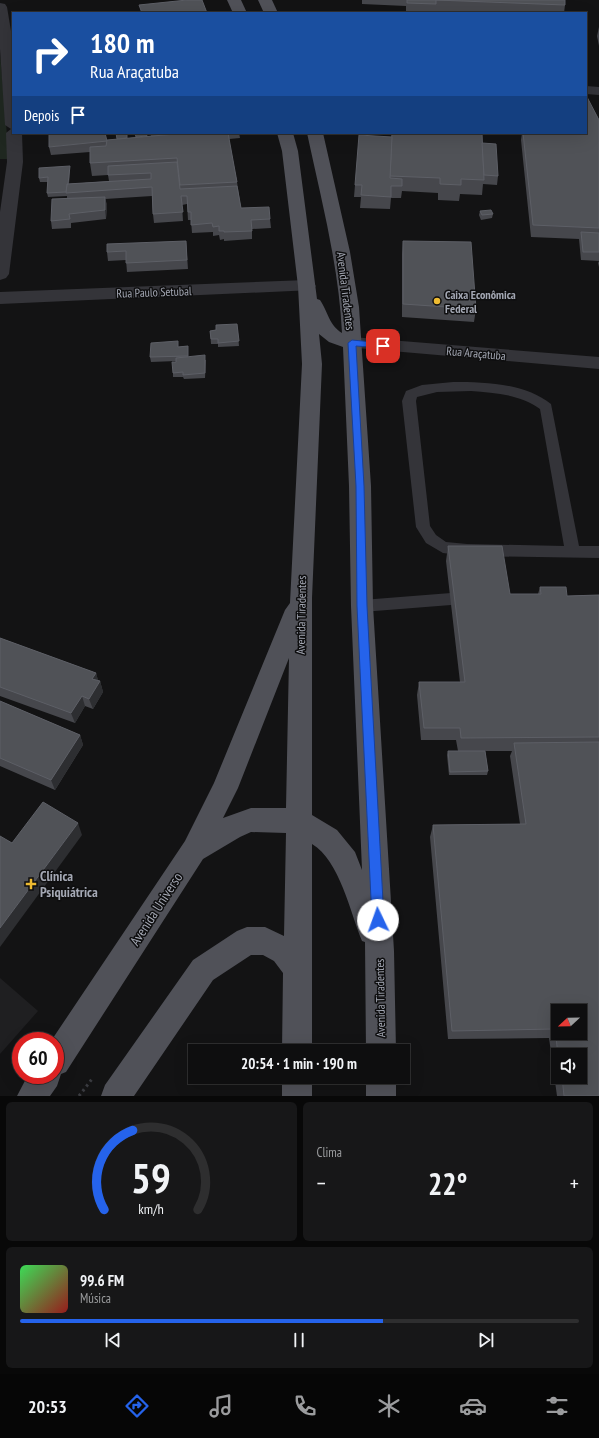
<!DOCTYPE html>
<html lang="pt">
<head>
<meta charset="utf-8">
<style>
  :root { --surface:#0e0e0f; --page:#171718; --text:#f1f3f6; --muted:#9b9c9e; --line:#2e2e2f; --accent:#2563eb }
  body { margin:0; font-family:"PT Sans Narrow",sans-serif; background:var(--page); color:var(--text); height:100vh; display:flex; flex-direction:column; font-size:15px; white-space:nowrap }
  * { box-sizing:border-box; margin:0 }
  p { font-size:13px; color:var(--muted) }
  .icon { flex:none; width:22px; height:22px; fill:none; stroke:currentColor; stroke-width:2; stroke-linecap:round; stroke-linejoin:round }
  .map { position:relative; height:1096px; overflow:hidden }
  .panel { display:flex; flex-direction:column; gap:6px; padding:6px; background:#080808; flex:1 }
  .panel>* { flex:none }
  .banner { position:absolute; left:12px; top:12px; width:575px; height:122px; border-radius:0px; box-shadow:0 4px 16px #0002,0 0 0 1px var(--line); background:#1a4fa0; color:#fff; overflow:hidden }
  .needle { width:26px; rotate:248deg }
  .buttons { position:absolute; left:551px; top:1004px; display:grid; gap:8px }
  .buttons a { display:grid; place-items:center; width:36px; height:36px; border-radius:0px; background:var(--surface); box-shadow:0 4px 16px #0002,0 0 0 1px var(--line); font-size:20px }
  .speed { position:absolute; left:12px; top:1032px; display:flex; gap:8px; font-size:20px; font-weight:700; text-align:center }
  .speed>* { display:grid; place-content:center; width:52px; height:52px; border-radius:50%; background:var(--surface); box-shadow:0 4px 16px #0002,0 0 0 1px var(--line); line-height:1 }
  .speed .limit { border:6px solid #d22; background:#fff; color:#111 }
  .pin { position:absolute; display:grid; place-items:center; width:34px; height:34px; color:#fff; margin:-17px; border-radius:8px; box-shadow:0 2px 6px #0006 }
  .me { position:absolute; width:44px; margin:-22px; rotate:357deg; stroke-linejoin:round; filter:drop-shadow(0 0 3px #0008) }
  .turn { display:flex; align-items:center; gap:14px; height:84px; padding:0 12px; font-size:18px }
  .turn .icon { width:52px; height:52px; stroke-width:2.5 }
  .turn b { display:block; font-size:28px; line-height:34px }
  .then { display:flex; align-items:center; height:38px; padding:0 12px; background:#0003; gap:8px; font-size:15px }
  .big { font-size:30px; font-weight:600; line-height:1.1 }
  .panel .tile { flex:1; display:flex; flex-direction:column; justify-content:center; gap:6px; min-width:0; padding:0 14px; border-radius:6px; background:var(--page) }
  .panel .dial { align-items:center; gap:0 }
  .dial svg { height:104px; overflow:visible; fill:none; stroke:var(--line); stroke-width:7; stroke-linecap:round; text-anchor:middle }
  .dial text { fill:var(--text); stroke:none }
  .song { display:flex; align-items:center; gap:12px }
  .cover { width:48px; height:48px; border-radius:6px; background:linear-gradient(135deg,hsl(130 70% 55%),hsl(0 70% 35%)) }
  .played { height:4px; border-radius:2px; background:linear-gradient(90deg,var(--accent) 65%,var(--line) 65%) }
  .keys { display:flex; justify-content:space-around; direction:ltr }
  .heat { display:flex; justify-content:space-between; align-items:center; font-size:22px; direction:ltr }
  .panel .tiles { flex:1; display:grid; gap:6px; grid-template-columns:1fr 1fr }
  .tile:last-child { grid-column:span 2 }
  .trip { position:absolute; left:188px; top:1044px; width:222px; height:40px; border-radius:0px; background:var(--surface); box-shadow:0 4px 16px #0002,0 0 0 1px var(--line); font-weight:600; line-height:40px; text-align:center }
  .menu { display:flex; height:64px; justify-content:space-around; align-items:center; background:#060606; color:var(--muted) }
  .menu .icon { width:28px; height:28px }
  .menu .selected { color:var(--accent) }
  .menu b { font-size:18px; color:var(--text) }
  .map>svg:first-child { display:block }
</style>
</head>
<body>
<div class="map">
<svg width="599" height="1096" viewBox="0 0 599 1096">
  <rect width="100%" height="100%" fill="#131314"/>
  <path fill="#1f1f21" d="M0,978L38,1011L0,1054Z"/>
  <path fill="#1f2720" d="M0,53L9,159H0Z"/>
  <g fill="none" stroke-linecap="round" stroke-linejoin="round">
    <path stroke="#3a3b40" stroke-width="3" stroke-dasharray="2.5 3.5" stroke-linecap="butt" d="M79,1096L92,1079"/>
    <g fill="#343439" fill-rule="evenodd">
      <path d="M453,382C485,382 524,383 551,404L579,546H599V558L467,556L443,553L426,543L416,527L402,401L406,391L422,385ZM471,391C494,393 520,394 540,409L564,546L467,544L446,542L436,535L430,526L416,401L417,397L437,392Z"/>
      <path d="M451,593L456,595L459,599L456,603L451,605L362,612L356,611L354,606L356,601L362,600Z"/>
    </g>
    <g fill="#343439" fill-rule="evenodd">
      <path d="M0,3L5,4L7,7L13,43V133H22L23,162L9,274L6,278L0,280V212L7,162L6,133L11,129L5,125L0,49Z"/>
      <path d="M586,86L599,87V95L586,94Z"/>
      <path d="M307,280L313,282L316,286L313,290L0,304V292Z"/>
      <path d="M352,337L599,357V369L345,347L343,343L345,339Z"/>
    </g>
    <g fill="#505158" fill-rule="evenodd">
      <path d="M227,0H241L247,13H233Z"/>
      <path d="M258,0H272L278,13H264Z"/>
      <path d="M277,133H293L298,151L317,299L320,300C328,312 329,325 342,333C339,266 321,199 307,133H323L350,252L359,307L371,486L373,606L394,951L396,1051H366L365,942L362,941C350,912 340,861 312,844V1051H282L283,973L274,961L263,955H251L213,980L134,1096H101L105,1085L193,960L237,931L247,927H265L284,936L286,833L251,832L240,837L203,859L66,1072L61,1074L57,1086L50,1096H17L28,1075H55V1041H51L185,841L214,783L285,610L290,603L302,364L298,286L282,151ZM319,334L329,342L343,347L349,486L351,606L362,870L355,852L337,830L312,815V598L322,364ZM289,658L286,808H251L223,818L238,788Z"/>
      <rect x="282" y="1077" width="30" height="19"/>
      <rect x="366" y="1077" width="30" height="19"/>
    </g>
  </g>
  <g fill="#46474c" fill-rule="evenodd">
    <path d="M362,0H565V5L564,13H406V6L362,4Z"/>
    <path d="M599,27V46L597,36Z"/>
    <path d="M599,120V267L598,263L599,261L581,260L579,239L531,237L521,140L522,133H586Z"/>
    <path d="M150,133H239L240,138L229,139L237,182L241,208L270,219L271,228L252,229V239L224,241V239L220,240L219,235L213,236V232L192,233L191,220H188L187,204L182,205L183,221L154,223L153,214L152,196L105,199L107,205L106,219L71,223V228L52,229L51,221L67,199V196L48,197L47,193L48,182H40L39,178L70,171L69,184L109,181L108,175L92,176L90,163V152L51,155L49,147L107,140L151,136Z"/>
    <path d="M356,133H482V143L498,176L497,185L483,184L482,195L460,194L459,201L438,200V193L402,191L401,198H391L390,209L360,208L361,197H354L355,185L391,137L392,135L356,134Z"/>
    <path d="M480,211L493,214L492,218L481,220L479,215Z"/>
    <path d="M186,241L188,269L127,272L126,260L108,261L107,252Z"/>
    <path d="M403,241L476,309L474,322L402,317V254Z"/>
    <path d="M237,324L239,346L218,347V344H211L210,331L216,330Z"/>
    <path d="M188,346V357L206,360L205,378L184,379L183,377H173V373L176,361L151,362L150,357L178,347Z"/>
    <path d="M448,546L510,594H538L540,587L567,596L599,595V1096H557L549,1038L448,1039L430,837L433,825L520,824L510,756L512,751H485L488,771L487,775H449L447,755L448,751H458L456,740H421L417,695L419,682H460L446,561ZM558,1055H580V1077H558Z"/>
    <path d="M0,638L96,673L98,681H100L103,692L93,709L85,706L75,723L0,696Z"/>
    <path d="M0,701L80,735L83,745L55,790L0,766Z"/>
  </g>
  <g fill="#2d2e31">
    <path d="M70,166V171L68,193H67Z"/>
    <path d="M105,197L107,205L106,219L105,210Z"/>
    <path d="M96,673L99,683L100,681L103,692L93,709L89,699L92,679Z"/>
    <path d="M82,696L85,706L75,723L71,713Z"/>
    <path d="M80,735L83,745L55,790L51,780Z"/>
    <path d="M78,823L82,835L0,947V928Z"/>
  </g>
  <g fill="#505257" stroke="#5d5f66" fill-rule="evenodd">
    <path d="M187,0H202L207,13H142L139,5Z"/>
    <path d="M407,0H565V5L436,0V4L407,3Z"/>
    <path d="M586,97H587L599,120V228L533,225L523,133H586Z"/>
    <path d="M49,133H105L107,141L49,147Z"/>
    <path d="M116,133H127V138L117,139Z"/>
    <path d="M135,133H146L147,136L136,137Z"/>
    <path d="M187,133H228L237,182L180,185L177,158L90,163V147L106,146L107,140Z"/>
    <path d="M392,133H482L484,180L461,179V185L440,184V178L390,176Z"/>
    <path d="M359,135L392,137L390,178L402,179V186H391V197L361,195L362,185H355Z"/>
    <path d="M482,143L496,144L498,176L484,175Z"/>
    <path d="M177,162L180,189L237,186L241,208L269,207L270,219L251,220L252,231L224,232V231H219V226L213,227L212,223L191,225V212H188L187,196H181L183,212L153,214L152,187L66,193L67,184L151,179V173L108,175V166Z"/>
    <path d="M70,166L68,184H67L66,192L47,193L48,177L39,178V168Z"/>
    <path d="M105,197V210L69,214L70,219L51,221L52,199Z"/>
    <path d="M491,210L493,214L482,215L480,211Z"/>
    <path d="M581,232L599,233V252H583Z"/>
    <path d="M186,241L187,260L126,263V251L107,252V244Z"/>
    <path d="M403,241L471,242L476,309L403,304Z"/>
    <path d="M237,324L239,341L218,343V339H211L210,331L216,330V325Z"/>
    <path d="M178,341V347L188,346V356L150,357L151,343Z"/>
    <path d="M205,355V373L183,375V372L173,373L172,362H176V358Z"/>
    <path d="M448,546H502L510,594H541L540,587H566L567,596L599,595V737L461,738L460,728H424L419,682H465Z"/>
    <path d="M0,638L96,673L92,679L100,681L89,699L82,696L71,713L0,687Z"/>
    <path d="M0,701L80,735L51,780L0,758Z"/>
    <path d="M599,742V1096H564L562,1077H580V1055H558L555,1029L452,1031L433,825L526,824L514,743ZM558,1011H580V1033H558Z"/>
    <path d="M448,751H485L488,771L450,772Z"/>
    <path d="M43,802L78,823L0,928V836L12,843Z"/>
  </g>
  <path fill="#2563eb" stroke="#184099" d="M352,340L383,343L387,346L383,348L356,346L364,486L367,606L384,920L382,924L378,926L374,924L372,920L357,606L356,486L348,343Z"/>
  <g fill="#eebb31" stroke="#0e0e0f" stroke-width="1.5">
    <circle cx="437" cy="301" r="4"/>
    <path d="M29 878h4v4h4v4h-4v4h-4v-4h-4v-4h4z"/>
  </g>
  <g text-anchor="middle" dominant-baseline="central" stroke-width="3" stroke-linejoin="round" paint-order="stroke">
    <g font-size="12" fill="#a4a8b4" stroke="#0e0e0f">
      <text transform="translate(346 291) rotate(83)">Avenida Tiradentes</text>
      <text transform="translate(154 292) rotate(-2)">Rua Paulo Setubal</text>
      <text transform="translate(476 353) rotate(5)">Rua Araçatuba</text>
      <text transform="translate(301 615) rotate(-89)">Avenida Tiradentes</text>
      <text transform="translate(380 998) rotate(-91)">Avenida Tiradentes</text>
    </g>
    <g font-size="12" font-weight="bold" fill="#a4a8b4" stroke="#0e0e0f" text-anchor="start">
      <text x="445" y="294">Caixa Econômica<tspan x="445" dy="14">Federal</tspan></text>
    </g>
    <g font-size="14" font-weight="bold" fill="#a4a8b4" stroke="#0e0e0f" text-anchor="start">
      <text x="40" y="876">Clínica<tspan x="40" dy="16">Psiquiátrica</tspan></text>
    </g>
    <g font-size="14" fill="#a4a8b4" stroke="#0e0e0f">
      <text transform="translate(156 909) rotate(-57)">Avenida Universo</text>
    </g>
  </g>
</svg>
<div class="buttons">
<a><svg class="needle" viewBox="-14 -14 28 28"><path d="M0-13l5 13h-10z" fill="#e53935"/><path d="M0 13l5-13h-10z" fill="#9b9c9e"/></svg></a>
<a><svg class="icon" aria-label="sound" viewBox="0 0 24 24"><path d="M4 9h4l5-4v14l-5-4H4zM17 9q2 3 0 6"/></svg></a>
</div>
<div class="speed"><div class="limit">60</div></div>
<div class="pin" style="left:383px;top:346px;background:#d93025"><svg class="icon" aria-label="arrive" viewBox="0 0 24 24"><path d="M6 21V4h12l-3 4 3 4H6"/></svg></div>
<svg class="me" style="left:378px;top:920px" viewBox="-20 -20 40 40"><circle r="19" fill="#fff"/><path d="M0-13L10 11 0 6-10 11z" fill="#2563eb"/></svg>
<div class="trip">20:54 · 1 min · 190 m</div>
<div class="banner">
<div class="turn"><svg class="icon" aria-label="right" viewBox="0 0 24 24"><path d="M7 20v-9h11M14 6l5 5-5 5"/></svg><div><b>180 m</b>Rua Araçatuba</div></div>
<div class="then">Depois<svg class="icon" aria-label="arrive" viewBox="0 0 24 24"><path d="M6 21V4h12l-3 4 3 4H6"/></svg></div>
</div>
</div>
<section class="panel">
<div class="tiles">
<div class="tile dial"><svg viewBox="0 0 100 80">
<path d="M14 69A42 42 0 1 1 86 69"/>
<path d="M14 69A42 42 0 0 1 36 8" stroke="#2563eb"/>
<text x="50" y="56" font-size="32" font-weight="700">59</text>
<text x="50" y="72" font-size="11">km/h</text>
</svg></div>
<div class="tile"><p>Clima</p>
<div class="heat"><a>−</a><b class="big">22°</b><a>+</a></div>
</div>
<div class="tile">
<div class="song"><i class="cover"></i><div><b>99.6 FM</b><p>Música</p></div></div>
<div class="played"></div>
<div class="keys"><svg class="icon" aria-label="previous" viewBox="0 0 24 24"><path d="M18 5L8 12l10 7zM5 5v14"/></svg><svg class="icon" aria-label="pause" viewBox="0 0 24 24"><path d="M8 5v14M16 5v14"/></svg><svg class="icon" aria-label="next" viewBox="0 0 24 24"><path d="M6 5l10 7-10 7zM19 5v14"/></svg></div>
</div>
</div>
</section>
<nav class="menu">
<b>20:53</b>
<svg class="icon selected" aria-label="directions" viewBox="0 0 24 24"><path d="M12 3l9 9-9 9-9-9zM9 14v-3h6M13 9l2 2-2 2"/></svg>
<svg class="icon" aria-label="music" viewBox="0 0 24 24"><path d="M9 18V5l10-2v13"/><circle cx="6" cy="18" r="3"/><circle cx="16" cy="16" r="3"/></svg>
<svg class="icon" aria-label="phone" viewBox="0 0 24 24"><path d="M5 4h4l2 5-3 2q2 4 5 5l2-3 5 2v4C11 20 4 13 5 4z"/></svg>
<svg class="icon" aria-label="climate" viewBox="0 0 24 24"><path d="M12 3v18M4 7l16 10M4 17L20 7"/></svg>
<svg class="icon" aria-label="car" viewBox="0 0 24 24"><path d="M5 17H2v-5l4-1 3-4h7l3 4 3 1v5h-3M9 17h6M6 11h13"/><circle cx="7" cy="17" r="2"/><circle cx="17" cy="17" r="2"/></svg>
<svg class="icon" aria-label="filters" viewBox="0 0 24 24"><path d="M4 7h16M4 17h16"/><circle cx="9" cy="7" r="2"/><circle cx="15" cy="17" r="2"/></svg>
</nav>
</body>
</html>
